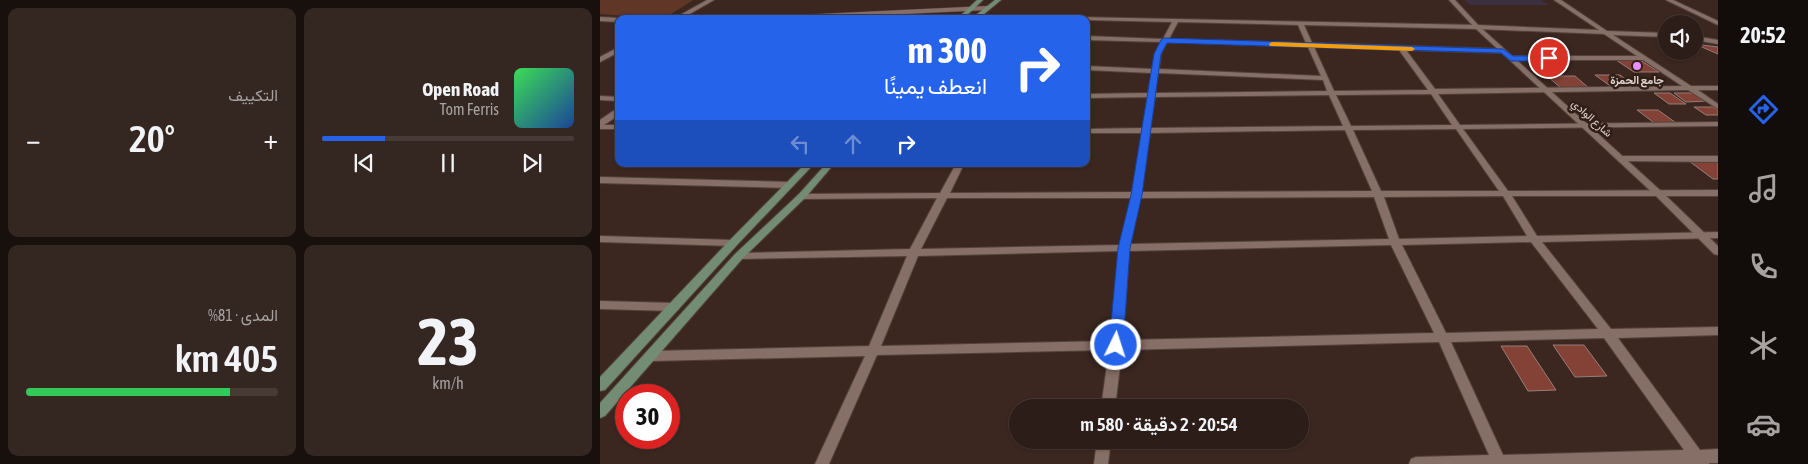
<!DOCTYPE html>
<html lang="ar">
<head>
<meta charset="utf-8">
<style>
  :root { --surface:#2c1d18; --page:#342621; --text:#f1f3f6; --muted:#a6a2a2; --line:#483b37; --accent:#2563eb }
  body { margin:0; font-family:"Asap Condensed",Vazirmatn,sans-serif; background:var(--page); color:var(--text); direction:rtl; height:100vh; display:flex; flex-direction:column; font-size:19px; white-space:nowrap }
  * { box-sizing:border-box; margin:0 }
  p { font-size:16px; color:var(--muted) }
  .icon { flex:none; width:28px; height:28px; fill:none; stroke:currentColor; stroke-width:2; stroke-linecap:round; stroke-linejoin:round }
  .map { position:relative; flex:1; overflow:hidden; direction:ltr }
  .details { display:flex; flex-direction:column; gap:8px; padding:8px; background:#18100d; width:600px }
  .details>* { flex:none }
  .banner { position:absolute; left:15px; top:15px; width:475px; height:152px; border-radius:10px; box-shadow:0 1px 4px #0004,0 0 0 1px var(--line); direction:rtl; background:#2563eb; color:#fff; overflow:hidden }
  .tools { position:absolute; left:1058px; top:15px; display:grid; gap:10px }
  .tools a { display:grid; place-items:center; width:45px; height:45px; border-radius:50%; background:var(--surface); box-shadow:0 1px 4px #0004,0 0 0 1px var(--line); font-size:25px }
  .speed { position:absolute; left:15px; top:384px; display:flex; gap:10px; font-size:25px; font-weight:700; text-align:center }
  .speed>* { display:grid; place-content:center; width:65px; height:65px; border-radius:50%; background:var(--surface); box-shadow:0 1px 4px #0004,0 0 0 1px var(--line); line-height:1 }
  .speed .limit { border:8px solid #d22; background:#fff; color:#111 }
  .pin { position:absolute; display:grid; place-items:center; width:42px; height:42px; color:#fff; margin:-21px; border:2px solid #fff; border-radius:50%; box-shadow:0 1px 5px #0007 }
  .me { position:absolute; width:55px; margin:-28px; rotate:4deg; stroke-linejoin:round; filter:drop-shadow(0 0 4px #0008) }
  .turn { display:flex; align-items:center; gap:18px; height:105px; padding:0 20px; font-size:22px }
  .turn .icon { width:65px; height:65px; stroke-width:2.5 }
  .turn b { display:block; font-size:35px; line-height:42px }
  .lanes { display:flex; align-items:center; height:48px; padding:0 20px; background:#0003; justify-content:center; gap:25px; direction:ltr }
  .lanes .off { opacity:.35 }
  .big { font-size:38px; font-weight:600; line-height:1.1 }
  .details .widget { flex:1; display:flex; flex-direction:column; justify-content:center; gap:8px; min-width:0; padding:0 18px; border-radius:10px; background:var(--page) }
  .details .dial { align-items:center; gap:0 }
  .dial b { font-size:65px; line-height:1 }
  .song { display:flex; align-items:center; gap:15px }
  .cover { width:60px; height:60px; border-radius:8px; background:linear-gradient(135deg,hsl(130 70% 55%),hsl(220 70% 35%)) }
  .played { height:5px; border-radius:2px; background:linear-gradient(90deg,var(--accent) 25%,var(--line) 25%) }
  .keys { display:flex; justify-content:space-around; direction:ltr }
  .heat { display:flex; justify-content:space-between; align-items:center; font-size:28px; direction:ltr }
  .charge { height:8px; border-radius:4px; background:linear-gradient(90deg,#34c759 81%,var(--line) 0) }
  .details .tiles { flex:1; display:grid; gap:8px; grid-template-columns:repeat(2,1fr) }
  .trip { position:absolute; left:409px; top:399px; width:300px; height:50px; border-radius:25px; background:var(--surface); box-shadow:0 1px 4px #0004,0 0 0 1px var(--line); font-weight:600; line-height:50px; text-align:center; direction:rtl }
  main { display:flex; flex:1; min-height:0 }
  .tab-bar { display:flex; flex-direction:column; width:90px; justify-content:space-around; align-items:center; background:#120c0a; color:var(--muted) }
  .tab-bar .icon { width:35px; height:35px }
  .tab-bar .current { color:var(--accent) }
  .tab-bar b { font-size:22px; color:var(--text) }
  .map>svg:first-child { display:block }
</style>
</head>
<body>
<main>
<nav class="tab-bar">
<b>20:52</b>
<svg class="icon current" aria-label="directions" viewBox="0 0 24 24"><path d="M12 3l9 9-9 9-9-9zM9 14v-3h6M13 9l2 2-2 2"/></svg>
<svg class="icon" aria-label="music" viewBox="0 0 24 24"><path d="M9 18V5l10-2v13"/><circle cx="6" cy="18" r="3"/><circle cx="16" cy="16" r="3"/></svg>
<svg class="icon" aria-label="phone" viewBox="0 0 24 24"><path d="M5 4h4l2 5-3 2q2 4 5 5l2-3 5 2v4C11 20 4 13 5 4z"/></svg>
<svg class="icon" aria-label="climate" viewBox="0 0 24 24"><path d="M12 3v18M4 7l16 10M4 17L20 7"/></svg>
<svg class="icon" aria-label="car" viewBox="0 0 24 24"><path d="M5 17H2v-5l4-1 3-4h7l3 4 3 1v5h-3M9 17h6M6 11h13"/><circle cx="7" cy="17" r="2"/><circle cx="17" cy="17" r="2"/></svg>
</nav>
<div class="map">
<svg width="1118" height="464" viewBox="0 0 1118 464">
  <rect width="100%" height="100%" fill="#3b2720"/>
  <path fill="#3a303f" d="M865,0H941L949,5H870Z"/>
  <path fill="#603627" d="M0,0H93L63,19L0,14Z"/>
  <g fill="#844237" stroke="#967d78">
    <path d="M1095,44L1118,47V54Z"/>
    <path d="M1016,60H1040L1059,72H1034Z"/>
    <path d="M995,75H1020L1038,88H1013Z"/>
    <path d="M947,76H975L990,89L961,88Z"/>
    <path d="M1054,93H1070L1086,104H1069Z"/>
    <path d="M1074,93H1094L1107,101L1086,102Z"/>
    <path d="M1094,107H1113L1118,110V115H1106Z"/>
    <path d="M1037,110H1058L1079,125H1057Z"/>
    <path d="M1089,161H1118V179H1113Z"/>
    <path d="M953,345H984L1007,376L975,377Z"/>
    <path d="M901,346H927L956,390L928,391Z"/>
  </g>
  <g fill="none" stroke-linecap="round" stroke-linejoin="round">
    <g stroke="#53433c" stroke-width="5">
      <path id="service" d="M158,19L387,8"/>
    </g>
    <g stroke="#53433c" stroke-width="2">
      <g id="minor">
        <path d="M107,0H114L81,19H73Z"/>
        <path d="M954,0H961L1007,31L1066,33V37L1013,35L1091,86H1118V90H1098L1118,104V109L1088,90L838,94L860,125L1118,122V126L863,129L908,191L1118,190V196H912L937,236L1118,232V238L942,242L1011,329L1118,327V335L1018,338L1100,450L1118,449V463H1109V464H809L811,459L816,457L889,455L839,342L522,350L515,408H501L509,350L277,355L229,464H215L265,356L52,361L48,359L46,356L48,353L52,351L269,346L307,256L139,259L134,256L139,253L310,249L337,198L202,199L197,196L199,194L340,193L356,164H364L350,193L532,192L542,133H486V129L543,128L548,97L486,98V94L548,93L552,73L486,70V66L552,69L555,54L561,42L486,40V36L563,39L572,22L486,20V19L377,18L374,16L375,15L877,25L999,30ZM578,22L698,25L706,43L569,39ZM704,25L877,29L1004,34L1037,56H911L908,58L911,60H1043L1082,86L835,89L806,50L903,53L906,51L903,49L712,43ZM567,42L708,47L721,76L559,69L561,54ZM714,47L799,50L828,90L734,91ZM558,73L723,80L727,91L555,93ZM831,94L852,125L751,126L736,95ZM729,95L743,126L550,128L555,97ZM856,129L899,191H781L753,130ZM745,130L772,191L541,192L550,133ZM903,196L927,236L799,239L784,197ZM774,197L789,239L530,244L540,198ZM347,198H531L520,245L321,249ZM931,242L998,329L846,333L802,245ZM791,245L834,333L523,340L529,251ZM519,251L510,341L281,346L318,256ZM1004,338L1084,450L903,455L851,342Z"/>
        <path d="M1066,0H1073L1118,21V25Z"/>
        <path d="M1094,36L1118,40V44L1094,40Z"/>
        <path d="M19,47V52L0,62V57Z"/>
        <path d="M0,96L19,97V101L0,100Z"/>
        <path d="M16,109H19V115L4,125H19V129H0V120Z"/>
        <path d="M1021,156H1118V162L1018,161V157Z"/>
        <path d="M0,177L189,182L194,185L189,188L0,183Z"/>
        <path d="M0,236L133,240L138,243L133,246L0,242Z"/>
        <path d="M0,301L74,303L78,304L80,307L78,310L74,311L0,309Z"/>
        <path d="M497,440H511L508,464H494Z"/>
      </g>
    </g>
    <g stroke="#53433c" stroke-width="2">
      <g id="tertiary">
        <path d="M849,0H855L879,26L1061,191L1118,246V255L1114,254L1055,195L875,28Z"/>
        <path d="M0,17L19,18L21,19H19V22L0,21Z"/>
      </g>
    </g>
    <g stroke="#53433c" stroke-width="2">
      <g id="secondary">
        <path d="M377,0H383L363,19H357Z"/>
        <path d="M395,0H401L378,19H371Z"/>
        <path d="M205,164H214L137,245L5,390L0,391V377L129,241Z"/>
        <path d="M226,164H234L205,198L143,258L5,416L0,418V403L135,254L199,194Z"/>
      </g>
    </g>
    <use href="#service" stroke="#866f66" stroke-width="4"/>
    <use href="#minor" fill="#866f66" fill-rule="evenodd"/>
    <use href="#tertiary" fill="#866f66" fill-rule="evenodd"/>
    <use href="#secondary" fill="#738d75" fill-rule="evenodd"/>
  </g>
  <path fill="#2563eb" stroke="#184099" d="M564,38L903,49L913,56H949L953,58L949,61H911L901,53L567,43L561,54L542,195L530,248L523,345L521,349L516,351L511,349L509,345L518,248L531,195L554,54L561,40Z"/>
  <path fill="#f59e0b" d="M672,42L812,47L815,49L812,51L670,46L669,44Z"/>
  <circle fill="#e88eff" stroke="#301e17" stroke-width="2" cx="1037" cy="66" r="5"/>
  <g text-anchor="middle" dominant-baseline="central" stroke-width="5" stroke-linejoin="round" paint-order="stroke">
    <g font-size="11" font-weight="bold" fill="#e0d3ce" stroke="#301e17">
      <text x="1037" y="80">جامع الحمزة</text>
    </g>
    <g font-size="11" fill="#e0d3ce" stroke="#301e17">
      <text transform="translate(992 118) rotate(42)">شارع الوادي</text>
    </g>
  </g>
</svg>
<div class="tools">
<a><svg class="icon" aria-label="sound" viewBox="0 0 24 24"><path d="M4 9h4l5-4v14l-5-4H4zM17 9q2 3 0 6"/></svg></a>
</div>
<div class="speed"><div class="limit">30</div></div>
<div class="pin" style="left:949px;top:58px;background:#d93025"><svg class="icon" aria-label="arrive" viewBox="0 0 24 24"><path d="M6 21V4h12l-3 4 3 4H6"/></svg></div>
<svg class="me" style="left:516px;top:345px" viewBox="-20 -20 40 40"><circle r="17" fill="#2563eb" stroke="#fff" stroke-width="3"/><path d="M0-11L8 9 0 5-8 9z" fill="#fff"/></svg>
<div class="trip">20:54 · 2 دقيقة · 580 m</div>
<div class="banner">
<div class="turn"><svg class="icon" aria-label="right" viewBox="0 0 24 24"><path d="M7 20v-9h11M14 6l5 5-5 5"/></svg><div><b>300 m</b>انعطف يمينًا</div></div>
<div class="lanes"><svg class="icon off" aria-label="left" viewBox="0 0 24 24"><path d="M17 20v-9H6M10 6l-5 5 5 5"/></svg><svg class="icon off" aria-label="ahead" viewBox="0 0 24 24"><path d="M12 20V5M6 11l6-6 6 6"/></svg><svg class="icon" aria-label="right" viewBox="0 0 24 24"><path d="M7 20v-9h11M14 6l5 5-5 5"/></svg></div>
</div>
</div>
<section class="details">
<div class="tiles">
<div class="widget">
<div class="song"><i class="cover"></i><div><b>Open Road</b><p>Tom Ferris</p></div></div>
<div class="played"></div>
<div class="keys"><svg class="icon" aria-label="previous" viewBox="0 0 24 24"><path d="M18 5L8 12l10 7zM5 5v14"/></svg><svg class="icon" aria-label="pause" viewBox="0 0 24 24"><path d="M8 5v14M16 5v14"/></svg><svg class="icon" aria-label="next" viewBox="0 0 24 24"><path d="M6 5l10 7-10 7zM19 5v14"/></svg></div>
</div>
<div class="widget"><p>التكييف</p>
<div class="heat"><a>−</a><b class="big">20°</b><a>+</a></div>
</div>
<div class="widget dial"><b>23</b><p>km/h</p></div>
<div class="widget"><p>المدى · 81%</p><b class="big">405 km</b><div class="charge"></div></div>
</div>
</section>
</main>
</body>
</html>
